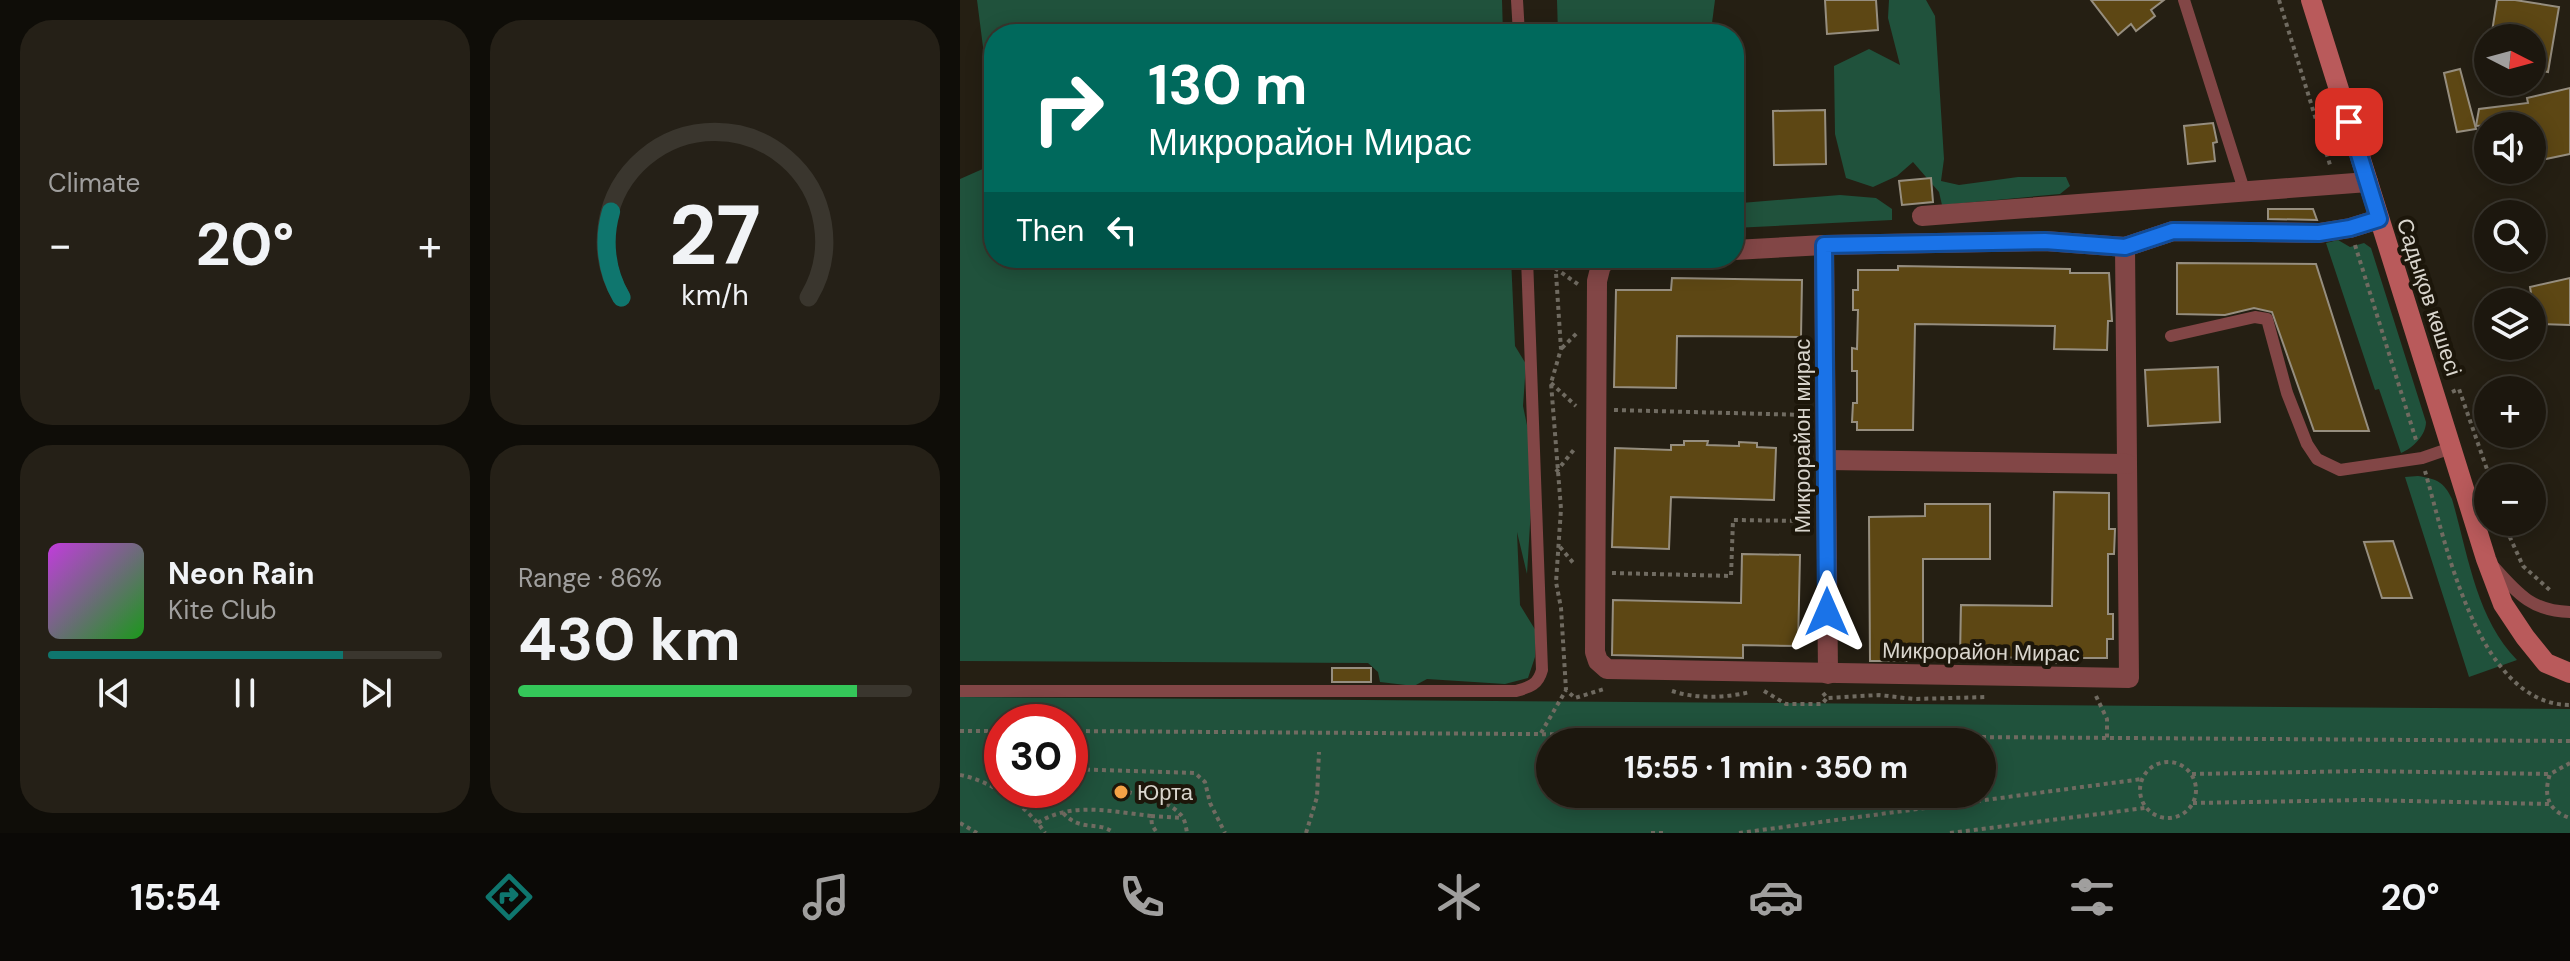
<!DOCTYPE html>
<html lang="en">
<head>
<meta charset="utf-8">
<style>
  :root { --surface:#1c170e; --page:#252017; --text:#f1f3f6; --muted:#a09f9e; --line:#3a362e; --accent:#0f766e }
  body { margin:0; font-family:"DM Sans",sans-serif; background:var(--page); color:var(--text); height:100vh; display:flex; flex-direction:column; font-size:30px; white-space:nowrap }
  * { box-sizing:border-box; margin:0 }
  p { font-size:26px; color:var(--muted) }
  .icon { flex:none; width:44px; height:44px; fill:none; stroke:currentColor; stroke-width:2; stroke-linecap:round; stroke-linejoin:round }
  .map { position:relative; flex:1; overflow:hidden }
  .sheet { display:flex; flex-direction:column; gap:20px; padding:20px; background:#0f0d08; width:960px }
  .sheet>* { flex:none }
  .top-card { position:absolute; left:24px; top:24px; width:760px; height:244px; border-radius:32px; box-shadow:0 4px 20px #0003,0 0 0 2px var(--line); background:#00695c; color:#fff; overflow:hidden }
  .needle { width:52px; rotate:96deg }
  .controls { position:absolute; left:1514px; top:24px; display:grid; gap:16px }
  .controls a { display:grid; place-items:center; width:72px; height:72px; border-radius:50%; background:var(--surface); box-shadow:0 4px 20px #0003,0 0 0 2px var(--line); font-size:40px }
  .speed { position:absolute; left:24px; top:704px; display:flex; gap:16px; font-size:40px; font-weight:700; text-align:center }
  .speed>* { display:grid; place-content:center; width:104px; height:104px; border-radius:50%; background:var(--surface); box-shadow:0 4px 20px #0003,0 0 0 2px var(--line); line-height:1 }
  .speed .limit { border:12px solid #d22; background:#fff; color:#111 }
  .pin { position:absolute; display:grid; place-items:center; width:68px; height:68px; color:#fff; margin:-34px; border-radius:16px; box-shadow:0 4px 12px #0006 }
  .me { position:absolute; width:88px; margin:-44px; rotate:0deg; stroke-linejoin:round; filter:drop-shadow(0 0 6px #0008) }
  .turn { display:flex; align-items:center; gap:28px; height:168px; padding:0 32px; font-size:36px }
  .turn .icon { width:104px; height:104px; stroke-width:2.5 }
  .turn b { display:block; font-size:56px; line-height:68px }
  .then { display:flex; align-items:center; height:76px; padding:0 32px; background:#0003; gap:16px; font-size:30px }
  .big { font-size:60px; font-weight:700; line-height:1.1 }
  .sheet .tile { flex:1; display:flex; flex-direction:column; justify-content:center; gap:12px; min-width:0; padding:0 28px; border-radius:32px; background:var(--page) }
  .sheet .dial { align-items:center; gap:0 }
  .dial svg { height:208px; overflow:visible; fill:none; stroke:var(--line); stroke-width:7; stroke-linecap:round; text-anchor:middle }
  .dial text { fill:var(--text); stroke:none }
  .song { display:flex; align-items:center; gap:24px }
  .cover { width:96px; height:96px; border-radius:12px; background:linear-gradient(135deg,hsl(290 70% 55%),hsl(120 70% 35%)) }
  .played { height:8px; border-radius:4px; background:linear-gradient(90deg,var(--accent) 75%,var(--line) 75%) }
  .keys { display:flex; justify-content:space-around; direction:ltr }
  .heat { display:flex; justify-content:space-between; align-items:center; font-size:44px; direction:ltr }
  .charge { height:12px; border-radius:6px; background:linear-gradient(90deg,#34c759 86%,var(--line) 0) }
  .sheet .tiles { flex:1; display:grid; gap:20px; grid-template-columns:repeat(2,1fr) }
  .trip { position:absolute; left:576px; top:728px; width:460px; height:80px; border-radius:40px; background:var(--surface); box-shadow:0 4px 20px #0003,0 0 0 2px var(--line); font-weight:700; line-height:80px; text-align:center }
  .menu { display:flex; height:128px; justify-content:space-around; align-items:center; background:#0b0906; color:var(--muted) }
  .menu .icon { width:56px; height:56px }
  .menu .selected { color:var(--accent) }
  .menu b { font-size:36px; color:var(--text) }
  main { display:flex; flex:1; min-height:0 }
  .map>svg:first-child { display:block }
</style>
</head>
<body>
<main>
<section class="sheet">
<div class="tiles">
<div class="tile"><p>Climate</p>
<div class="heat"><a>−</a><b class="big">20°</b><a>+</a></div>
</div>
<div class="tile dial"><svg viewBox="0 0 100 80">
<path d="M14 69A42 42 0 1 1 86 69"/>
<path d="M14 69A42 42 0 0 1 10 36" stroke="#0f766e"/>
<text x="50" y="56" font-size="32" font-weight="700">27</text>
<text x="50" y="72" font-size="11">km/h</text>
</svg></div>
<div class="tile">
<div class="song"><i class="cover"></i><div><b>Neon Rain</b><p>Kite Club</p></div></div>
<div class="played"></div>
<div class="keys"><svg class="icon" aria-label="previous" viewBox="0 0 24 24"><path d="M18 5L8 12l10 7zM5 5v14"/></svg><svg class="icon" aria-label="pause" viewBox="0 0 24 24"><path d="M8 5v14M16 5v14"/></svg><svg class="icon" aria-label="next" viewBox="0 0 24 24"><path d="M6 5l10 7-10 7zM19 5v14"/></svg></div>
</div>
<div class="tile"><p>Range · 86%</p><b class="big">430 km</b><div class="charge"></div></div>
</div>
</section>
<div class="map">
<svg width="1610" height="833" viewBox="0 0 1610 833">
  <rect width="100%" height="100%" fill="#251f13"/>
  <g fill="#20523c" fill-rule="evenodd">
    <path d="M17,0H542L543,34H34V133Z"/>
    <path d="M597,0H755L752,23L682,34H598Z"/>
    <path d="M929,0H966L975,16L984,159L981,181L999,185L1058,177H1106L1110,186L1100,194L982,205L979,192L953,162L937,176L913,187L886,178L875,134L874,66L909,49L940,65L928,18Z"/>
    <path d="M34,164V258H551L555,346L566,364L563,406L568,430L571,508L567,574L557,532L560,605L576,631L575,657L568,678L545,684L467,679L454,686L420,682L418,672L408,663L0,661V179Z"/>
    <path d="M880,195L916,198L932,209V220L774,228V196L781,203Z"/>
    <path d="M1378,240L1390,247L1404,243L1411,248L1466,422C1466,435 1453,448 1441,453L1419,389L1415,390L1366,243Z"/>
    <path d="M1458,476C1477,479 1484,482 1492,499C1508,554 1516,618 1557,660L1509,677L1445,477Z"/>
    <path d="M0,697L1610,709V833H0ZM42,722H110V790H42ZM1022,742V794H590V742Z"/>
  </g>
  <g fill="#5d4714" stroke="#968e7f" stroke-width="2">
    <path d="M865,0H916L918,30L867,34Z"/>
    <path d="M1131,0H1204L1191,10L1195,16L1176,31L1171,24L1158,35Z"/>
    <path d="M1537,0H1555L1599,7L1588,72L1572,69V38H1531Z"/>
    <path d="M1500,69L1516,129L1497,132L1484,73Z"/>
    <path d="M1610,88V154L1581,160L1572,122L1516,126L1519,109L1568,103L1567,98Z"/>
    <path d="M865,110L866,164L814,165L813,111Z"/>
    <path d="M1253,123L1257,142L1253,143L1255,161L1228,164L1224,126Z"/>
    <path d="M971,178L973,202L942,205L939,181Z"/>
    <path d="M1308,209H1353L1357,220L1308,219Z"/>
    <path d="M1217,263L1356,264L1409,431H1354L1312,312L1294,308L1265,315L1217,314Z"/>
    <path d="M938,266L1110,269V273H1149L1152,321H1148L1147,350L1094,349L1095,326L955,324L953,430H897V422H892L893,403H897V371H892V348L897,349L898,310H893V290H898V270H938Z"/>
    <path d="M712,278L842,280L841,337L717,336L716,388L654,387L656,290H711Z"/>
    <path d="M1610,278V325L1576,324L1570,287Z"/>
    <path d="M1258,367L1260,422L1188,426L1185,370Z"/>
    <path d="M724,441H748L747,445L779,446V442L797,443V447L816,448L814,500L711,497L709,549L652,547L655,448L711,450V445H724Z"/>
    <path d="M1094,492L1149,493V529H1155L1154,554H1148V614H1153V639H1147V658H1108V663H1085V658L1000,657L1001,605L1092,606Z"/>
    <path d="M965,504H1030V559H963V661H910L909,517L965,516Z"/>
    <path d="M1433,541L1452,598H1422L1404,542Z"/>
    <path d="M782,554L840,555L838,646L783,645V658L652,655L653,600L781,603Z"/>
    <rect x="372" y="668" width="39" height="14"/>
  </g>
  <g fill="none" stroke-linecap="round" stroke-linejoin="round">
    <g stroke="#706b61" stroke-width="4" stroke-dasharray="4 4" stroke-linecap="butt">
      <path d="M1319,0L1371,168"/>
      <path d="M1395,245L1457,443"/>
      <path d="M595,258L601,349L591,383L601,509L596,582L601,608L606,690L615,698L644,689"/>
      <path d="M595,268L619,285"/>
      <path d="M602,348L618,332"/>
      <path d="M591,383L616,406"/>
      <path d="M1492,392L1499,389L1530,478"/>
      <path d="M654,410L846,415"/>
      <path d="M1465,471C1485,540 1517,705 1610,705"/>
      <path d="M596,472L616,447"/>
      <path d="M1543,522L1563,566L1592,592"/>
      <path d="M600,547L615,565"/>
      <path d="M652,573L771,576L773,520L849,521"/>
      <path d="M712,691C736,699 765,698 790,692"/>
      <path d="M804,691L826,704H862L867,698"/>
      <path d="M863,693L867,698L919,695L954,699L1028,697"/>
      <path d="M1136,696L1147,719V738"/>
      <path d="M0,731H42"/>
      <path d="M110,731L1610,741"/>
      <path d="M581,733L606,690"/>
      <circle cx="1208" cy="790" r="28"/>
      <path d="M1610,763L1590,774C1583,795 1588,811 1610,818"/>
      <path d="M110,769L235,773L245,782L250,803L265,833"/>
      <path d="M1232,774L1403,771L1590,774"/>
      <path d="M0,775C32,781 67,806 85,833"/>
      <path d="M168,792C185,796 209,801 221,815C225,819 226,827 227,833"/>
      <path d="M1233,803L1404,800L1589,804"/>
      <path d="M103,813C122,833 138,820 154,833"/>
      <path d="M191,816L223,818"/>
      <path d="M0,823L17,833"/>
      <path d="M78,823C110,801 155,812 191,816L192,825L197,833"/>
      <path d="M346,833L357,797L359,752"/>
      <path d="M691,833H707"/>
      <path d="M779,833L1182,779"/>
      <path d="M990,833L1185,808"/>
    </g>
    <g stroke="#824646" stroke-width="12">
      <path d="M557,0L559,34"/>
      <path d="M1224,0L1285,193"/>
      <path d="M1211,336L1295,317L1307,319L1327,393L1347,444L1357,459L1380,470L1462,458L1491,448"/>
      <path d="M1534,567C1558,594 1572,611 1610,612"/>
      <path d="M0,691H556C570,687 578,685 582,670L567,258"/>
    </g>
    <g stroke="#824646" stroke-width="20">
      <path d="M962,216L1408,182"/>
      <path d="M864,245L868,674"/>
      <path d="M774,250L864,245L1085,241L1165,247L1213,231L1359,233L1390,228L1419,219"/>
      <path d="M650,258L641,265L637,281L635,652L638,661L647,669L1169,678L1165,247"/>
      <path d="M866,460L1167,464"/>
    </g>
    <path stroke="#b95a5b" stroke-width="20" d="M1351,0L1526,559L1543,604L1565,637L1586,663L1610,673"/>
  </g>
  <g fill="none" stroke-linecap="round" stroke-linejoin="round">
    <g stroke="#114b97" stroke-width="20">
      <path id="route" d="M867,612L864,245L1085,241L1165,247L1213,231L1359,233L1390,228L1419,219L1389,122"/>
    </g>
    <use href="#route" stroke="#1a73e8" stroke-width="14"/>
  </g>
  <circle fill="#f5a346" stroke="#1c160a" stroke-width="3" cx="161" cy="792" r="8"/>
  <g text-anchor="middle" dominant-baseline="central" stroke-width="8" stroke-linejoin="round" paint-order="stroke">
    <g font-size="22" fill="#d9d5cd" stroke="#1c160a">
      <text transform="translate(1469 297) rotate(72)">Садықов көшесі</text>
      <text transform="translate(842 436) rotate(-90)">Микрорайон мирас</text>
      <text transform="translate(1021 652) rotate(1)">Микрорайон Мирас</text>
    </g>
    <g font-size="22" fill="#d9d5cd" stroke="#1c160a" text-anchor="start">
      <text x="177" y="792">Юрта</text>
    </g>
  </g>
</svg>
<div class="controls">
<a><svg class="needle" viewBox="-14 -14 28 28"><path d="M0-13l5 13h-10z" fill="#e53935"/><path d="M0 13l5-13h-10z" fill="#a09f9e"/></svg></a>
<a><svg class="icon" aria-label="sound" viewBox="0 0 24 24"><path d="M4 9h4l5-4v14l-5-4H4zM17 9q2 3 0 6"/></svg></a>
<a><svg class="icon" aria-label="search" viewBox="0 0 24 24"><circle cx="10" cy="10" r="6"/><path d="M15 15l6 6"/></svg></a>
<a><svg class="icon" aria-label="layers" viewBox="0 0 24 24"><path d="M12 4l9 5-9 5-9-5zM3 14l9 5 9-5"/></svg></a>
<a>+</a>
<a>−</a>
</div>
<div class="speed"><div class="limit">30</div></div>
<div class="pin" style="left:1389px;top:122px;background:#d93025"><svg class="icon" aria-label="arrive" viewBox="0 0 24 24"><path d="M6 21V4h12l-3 4 3 4H6"/></svg></div>
<svg class="me" style="left:867px;top:612px" viewBox="-20 -20 40 40"><path d="M0-17L14 15 0 8-14 15z" fill="#1a73e8" stroke="#fff" stroke-width="4"/></svg>
<div class="trip">15:55 · 1 min · 350 m</div>
<div class="top-card">
<div class="turn"><svg class="icon" aria-label="right" viewBox="0 0 24 24"><path d="M7 20v-9h11M14 6l5 5-5 5"/></svg><div><b>130 m</b>Микрорайон Мирас</div></div>
<div class="then">Then<svg class="icon" aria-label="left" viewBox="0 0 24 24"><path d="M17 20v-9H6M10 6l-5 5 5 5"/></svg></div>
</div>
</div>
</main>
<nav class="menu">
<b>15:54</b>
<svg class="icon selected" aria-label="directions" viewBox="0 0 24 24"><path d="M12 3l9 9-9 9-9-9zM9 14v-3h6M13 9l2 2-2 2"/></svg>
<svg class="icon" aria-label="music" viewBox="0 0 24 24"><path d="M9 18V5l10-2v13"/><circle cx="6" cy="18" r="3"/><circle cx="16" cy="16" r="3"/></svg>
<svg class="icon" aria-label="phone" viewBox="0 0 24 24"><path d="M5 4h4l2 5-3 2q2 4 5 5l2-3 5 2v4C11 20 4 13 5 4z"/></svg>
<svg class="icon" aria-label="climate" viewBox="0 0 24 24"><path d="M12 3v18M4 7l16 10M4 17L20 7"/></svg>
<svg class="icon" aria-label="car" viewBox="0 0 24 24"><path d="M5 17H2v-5l4-1 3-4h7l3 4 3 1v5h-3M9 17h6M6 11h13"/><circle cx="7" cy="17" r="2"/><circle cx="17" cy="17" r="2"/></svg>
<svg class="icon" aria-label="filters" viewBox="0 0 24 24"><path d="M4 7h16M4 17h16"/><circle cx="9" cy="7" r="2"/><circle cx="15" cy="17" r="2"/></svg>
<b>20°</b>
</nav>
</body>
</html>
